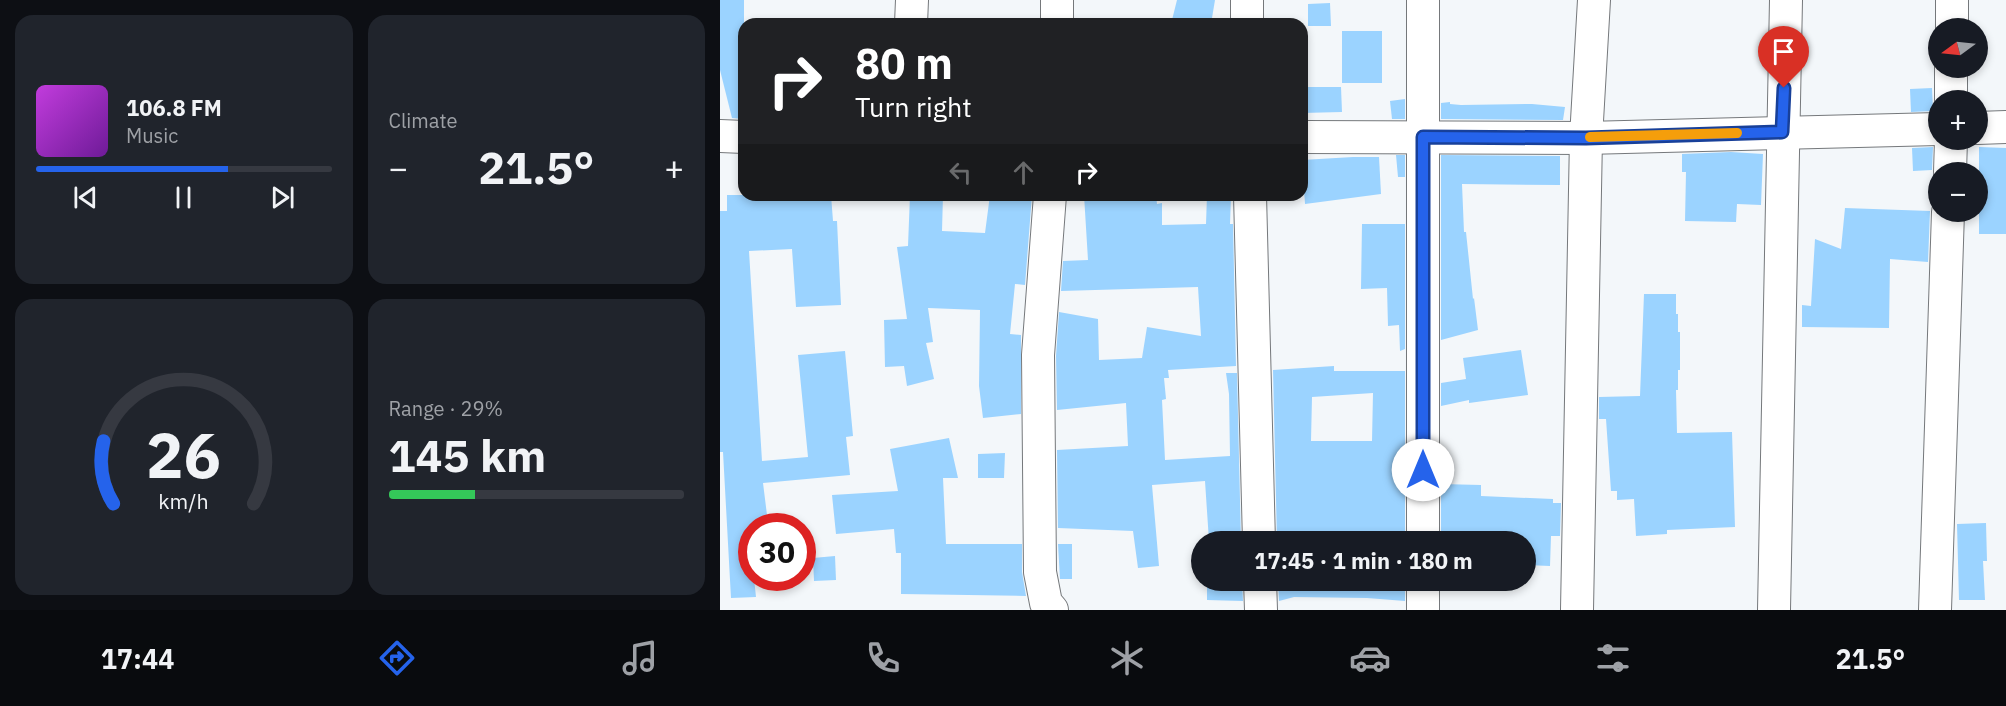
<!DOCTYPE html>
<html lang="en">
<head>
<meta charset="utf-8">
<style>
  :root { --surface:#171b24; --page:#20242c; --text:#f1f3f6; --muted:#9ea1a6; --line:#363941; --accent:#2563eb }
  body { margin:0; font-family:"IBM Plex Sans",sans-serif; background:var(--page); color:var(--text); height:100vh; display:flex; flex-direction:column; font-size:22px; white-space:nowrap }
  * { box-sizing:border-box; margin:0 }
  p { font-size:20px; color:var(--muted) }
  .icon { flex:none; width:33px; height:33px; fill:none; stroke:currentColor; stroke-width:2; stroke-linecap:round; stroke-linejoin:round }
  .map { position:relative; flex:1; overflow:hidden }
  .sheet { display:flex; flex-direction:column; gap:15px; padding:15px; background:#0d0f14; width:720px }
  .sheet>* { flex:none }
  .hud { position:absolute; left:18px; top:18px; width:570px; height:183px; border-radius:18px; box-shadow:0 3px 9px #0003; background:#202124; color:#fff; overflow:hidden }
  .needle { width:39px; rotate:255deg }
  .tools { position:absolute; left:1208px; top:18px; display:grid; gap:12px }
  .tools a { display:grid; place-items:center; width:60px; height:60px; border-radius:50%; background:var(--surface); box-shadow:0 3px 9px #0003; font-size:30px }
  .speed { position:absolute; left:18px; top:513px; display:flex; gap:12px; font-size:30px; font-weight:700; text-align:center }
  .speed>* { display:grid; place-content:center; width:78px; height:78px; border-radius:50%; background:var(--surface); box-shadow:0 3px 9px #0003; line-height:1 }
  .speed .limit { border:9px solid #d22; background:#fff; color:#111 }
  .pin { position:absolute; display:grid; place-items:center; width:51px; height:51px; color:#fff; margin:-62px -26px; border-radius:50% 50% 50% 0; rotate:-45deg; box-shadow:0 0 6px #0007 }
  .pin .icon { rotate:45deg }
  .me { position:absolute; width:66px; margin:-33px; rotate:0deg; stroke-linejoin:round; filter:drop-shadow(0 0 4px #0008) }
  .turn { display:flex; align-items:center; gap:21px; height:126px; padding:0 18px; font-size:27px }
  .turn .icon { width:78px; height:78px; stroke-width:2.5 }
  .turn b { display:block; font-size:42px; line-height:51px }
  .lanes { display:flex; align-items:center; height:57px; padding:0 18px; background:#0003; justify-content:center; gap:30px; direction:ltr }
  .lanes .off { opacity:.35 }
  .big { font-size:45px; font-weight:800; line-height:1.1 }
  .sheet .tile { flex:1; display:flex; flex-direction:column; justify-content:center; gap:9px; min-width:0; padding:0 21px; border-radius:18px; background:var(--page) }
  .sheet .dial { align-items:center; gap:0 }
  .dial svg { height:156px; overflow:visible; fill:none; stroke:var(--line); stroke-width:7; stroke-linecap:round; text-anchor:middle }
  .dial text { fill:var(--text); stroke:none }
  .song { display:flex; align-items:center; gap:18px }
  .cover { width:72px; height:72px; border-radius:9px; background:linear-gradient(135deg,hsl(290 70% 55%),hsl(280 70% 35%)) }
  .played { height:6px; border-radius:3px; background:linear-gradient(90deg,var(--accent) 65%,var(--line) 65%) }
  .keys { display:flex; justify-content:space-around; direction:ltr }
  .heat { display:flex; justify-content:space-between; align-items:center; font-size:33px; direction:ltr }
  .charge { height:9px; border-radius:4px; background:linear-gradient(90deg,#34c759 29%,var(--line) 0) }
  .sheet .tiles { flex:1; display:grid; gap:15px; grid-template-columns:repeat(2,1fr) }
  .trip { position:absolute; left:471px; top:531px; width:345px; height:60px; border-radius:30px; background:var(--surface); box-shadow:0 3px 9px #0003; font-weight:800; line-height:60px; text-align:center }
  .menu { display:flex; height:96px; justify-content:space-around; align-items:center; background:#090b0e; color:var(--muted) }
  .menu .icon { width:42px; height:42px }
  .menu .current { color:var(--accent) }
  .menu b { font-size:27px; color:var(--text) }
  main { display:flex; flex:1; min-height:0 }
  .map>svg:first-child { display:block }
</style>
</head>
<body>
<main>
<section class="sheet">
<div class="tiles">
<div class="tile">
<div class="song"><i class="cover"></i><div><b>106.8 FM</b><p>Music</p></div></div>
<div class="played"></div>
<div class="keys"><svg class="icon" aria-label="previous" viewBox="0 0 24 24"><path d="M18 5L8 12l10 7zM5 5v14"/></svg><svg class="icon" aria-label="pause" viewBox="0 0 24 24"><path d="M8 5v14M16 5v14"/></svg><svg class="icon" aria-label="next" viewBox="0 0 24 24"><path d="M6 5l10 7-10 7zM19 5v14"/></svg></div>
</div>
<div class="tile"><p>Climate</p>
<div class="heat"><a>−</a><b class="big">21.5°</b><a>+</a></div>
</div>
<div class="tile dial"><svg viewBox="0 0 100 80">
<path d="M14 69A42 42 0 1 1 86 69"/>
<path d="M14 69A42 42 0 0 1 9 37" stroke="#2563eb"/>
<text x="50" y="56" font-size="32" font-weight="700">26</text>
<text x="50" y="72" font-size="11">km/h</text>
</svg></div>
<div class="tile"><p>Range · 29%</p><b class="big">145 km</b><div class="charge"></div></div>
</div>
</section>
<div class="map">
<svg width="1286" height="610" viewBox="0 0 1286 610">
  <rect width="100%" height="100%" fill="#f3f7fa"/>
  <g fill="#9bd3ff" fill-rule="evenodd">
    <path d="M0,0H24V119L12,118L0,70Z"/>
    <path d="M457,0H495L491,24H451Z"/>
    <path d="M610,3L611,26H588V4Z"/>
    <rect x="622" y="31" width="40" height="52"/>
    <path d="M582,87H621L622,112L582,113Z"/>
    <path d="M1212,88L1213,111L1191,112L1190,89Z"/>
    <path d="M685,99V119H672L670,101Z"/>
    <path d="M730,102V104L741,105L812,104L845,107L843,120L721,119V103Z"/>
    <path d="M1213,147L1212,170L1193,171L1192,148Z"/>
    <path d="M1259,147L1286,148V234H1259Z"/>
    <path d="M1011,152L1043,154L1041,205L1017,204L1016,222L965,221L966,172H962V154Z"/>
    <path d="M676,155H685V177H678Z"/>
    <path d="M721,155L840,156V185L742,184L744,232H746L753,299L754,298L758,330L721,340Z"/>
    <path d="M633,157H659L661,194L585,204L582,160Z"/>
    <path d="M7,195H111L113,221H117L121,305L76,307L72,249L29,251L42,461L88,457L78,355L125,351L133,436L126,437L130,475L43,483L48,523L29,526L32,578H34L36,597L11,598L3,452H0V211H7Z"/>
    <path d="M190,195H223L222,231L265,233L270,195H312L305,285L295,284L290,334L301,335V414L263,418L259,386L260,310L208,308L213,342L206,343L214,379L187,386L184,366L165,367L164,320L187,319L177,247L188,246Z"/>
    <path d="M364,195H436L437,204L442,203V225L486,224L487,195H511L510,224H513L516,366L448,370L449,378H444L446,399L442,400L445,460L510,456L509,394L506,373H517L521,542H487L489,541L485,481L432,485L439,566L418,568L413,531L338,528L337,450L408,446L406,403L337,410L336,356L339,312L378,319L379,360L422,358L427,327L481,336L478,287L341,291L343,261L368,260Z"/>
    <path d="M1125,208L1210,211L1208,262L1170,259L1169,328L1082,327V305L1091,306L1095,239L1121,249Z"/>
    <path d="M642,224H685V349L680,351L679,325L668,326L667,288L641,289Z"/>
    <path d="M924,294H956V314H958V332H960V370H958V390H956L957,433L1012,432L1015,527L947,530V534L916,536L914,499L897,500V491H891L886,419H879V397L920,396Z"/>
    <path d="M801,350L808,395L749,403V400L721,406V383L746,379L743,358Z"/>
    <path d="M614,366V371H685V542H557L553,370ZM653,393L652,441H591L592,397Z"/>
    <path d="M229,438L238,478H223L226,544H302V572L306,596L181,594V553H176L174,529L116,534L112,495L178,491L170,449Z"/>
    <path d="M285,453L284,478H258V454Z"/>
    <path d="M721,484L761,485V496L833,499V503H841L840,536H831L830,566L806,565V542H721Z"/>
    <path d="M1266,523L1267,561H1263L1265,600H1239L1237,524Z"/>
    <path d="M338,544H352V579H340Z"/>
    <path d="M115,556L116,580L94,581L93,558Z"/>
    <path d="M487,580H522L523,601L487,600Z"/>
    <path d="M558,580H685V601L647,598L574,597L559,601Z"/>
  </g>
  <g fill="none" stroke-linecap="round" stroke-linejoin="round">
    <g stroke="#75787b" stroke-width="34">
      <g id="minor">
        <path d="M527,0V24"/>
        <path d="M191,24L192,0"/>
        <path d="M337,24V0"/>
        <path d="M1232,28V0"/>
        <path d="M1231,100V68"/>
        <path d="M1257,128L1286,127"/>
        <path d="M0,136L24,137"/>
        <path d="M582,137L866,138L1218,129"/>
        <path d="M1230,172L1231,140"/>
        <path d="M330,195L318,355L320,572L326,603L332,610"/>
        <path d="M530,195L539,542"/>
        <path d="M703,542V0"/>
        <path d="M540,580L541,610"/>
        <path d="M703,580V610"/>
        <path d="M857,610L866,138L874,0"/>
        <path d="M1054,610L1066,0"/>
        <path d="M1215,610L1228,212"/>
      </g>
    </g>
    <use href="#minor" stroke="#fff" stroke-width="32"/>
  </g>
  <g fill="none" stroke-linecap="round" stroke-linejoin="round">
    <g stroke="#184099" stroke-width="15">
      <path id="route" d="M703,470V137L866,138L1062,132L1064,88"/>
    </g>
    <use href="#route" stroke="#2563eb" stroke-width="10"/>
    <path stroke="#f59e0b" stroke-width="10" d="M870,137L1017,133"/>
  </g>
</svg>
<div class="tools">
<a><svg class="needle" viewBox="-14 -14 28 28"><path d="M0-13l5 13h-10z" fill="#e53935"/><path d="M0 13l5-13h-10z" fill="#9ea1a6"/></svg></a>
<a>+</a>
<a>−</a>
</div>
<div class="speed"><div class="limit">30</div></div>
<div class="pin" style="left:1064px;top:88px;background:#d93025"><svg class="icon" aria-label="arrive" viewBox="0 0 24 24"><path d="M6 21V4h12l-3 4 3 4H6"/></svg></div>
<svg class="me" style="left:703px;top:470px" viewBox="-20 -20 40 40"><circle r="19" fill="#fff"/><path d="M0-13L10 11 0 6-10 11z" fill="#2563eb"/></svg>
<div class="trip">17:45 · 1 min · 180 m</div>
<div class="hud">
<div class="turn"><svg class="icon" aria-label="right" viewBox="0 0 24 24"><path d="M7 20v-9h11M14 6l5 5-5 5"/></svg><div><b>80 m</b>Turn right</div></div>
<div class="lanes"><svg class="icon off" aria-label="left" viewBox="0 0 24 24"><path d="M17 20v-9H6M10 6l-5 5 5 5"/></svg><svg class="icon off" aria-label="ahead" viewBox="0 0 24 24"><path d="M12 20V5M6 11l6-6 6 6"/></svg><svg class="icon" aria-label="right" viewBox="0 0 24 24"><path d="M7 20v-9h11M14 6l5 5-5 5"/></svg></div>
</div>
</div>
</main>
<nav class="menu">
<b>17:44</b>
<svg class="icon current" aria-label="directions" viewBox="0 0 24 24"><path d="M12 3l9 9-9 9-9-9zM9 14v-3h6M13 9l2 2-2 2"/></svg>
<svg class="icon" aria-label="music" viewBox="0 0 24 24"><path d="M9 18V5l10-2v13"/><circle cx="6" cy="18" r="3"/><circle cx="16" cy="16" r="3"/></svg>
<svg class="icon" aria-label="phone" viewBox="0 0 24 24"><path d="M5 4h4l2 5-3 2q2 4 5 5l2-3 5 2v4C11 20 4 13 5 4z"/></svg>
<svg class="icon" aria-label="climate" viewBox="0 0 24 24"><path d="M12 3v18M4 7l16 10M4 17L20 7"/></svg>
<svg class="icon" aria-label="car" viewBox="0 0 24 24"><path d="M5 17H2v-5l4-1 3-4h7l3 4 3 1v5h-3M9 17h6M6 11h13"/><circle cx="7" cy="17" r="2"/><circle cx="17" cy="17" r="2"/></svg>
<svg class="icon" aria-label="filters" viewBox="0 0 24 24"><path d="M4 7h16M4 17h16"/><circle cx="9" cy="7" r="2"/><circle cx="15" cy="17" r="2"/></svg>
<b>21.5°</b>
</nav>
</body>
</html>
